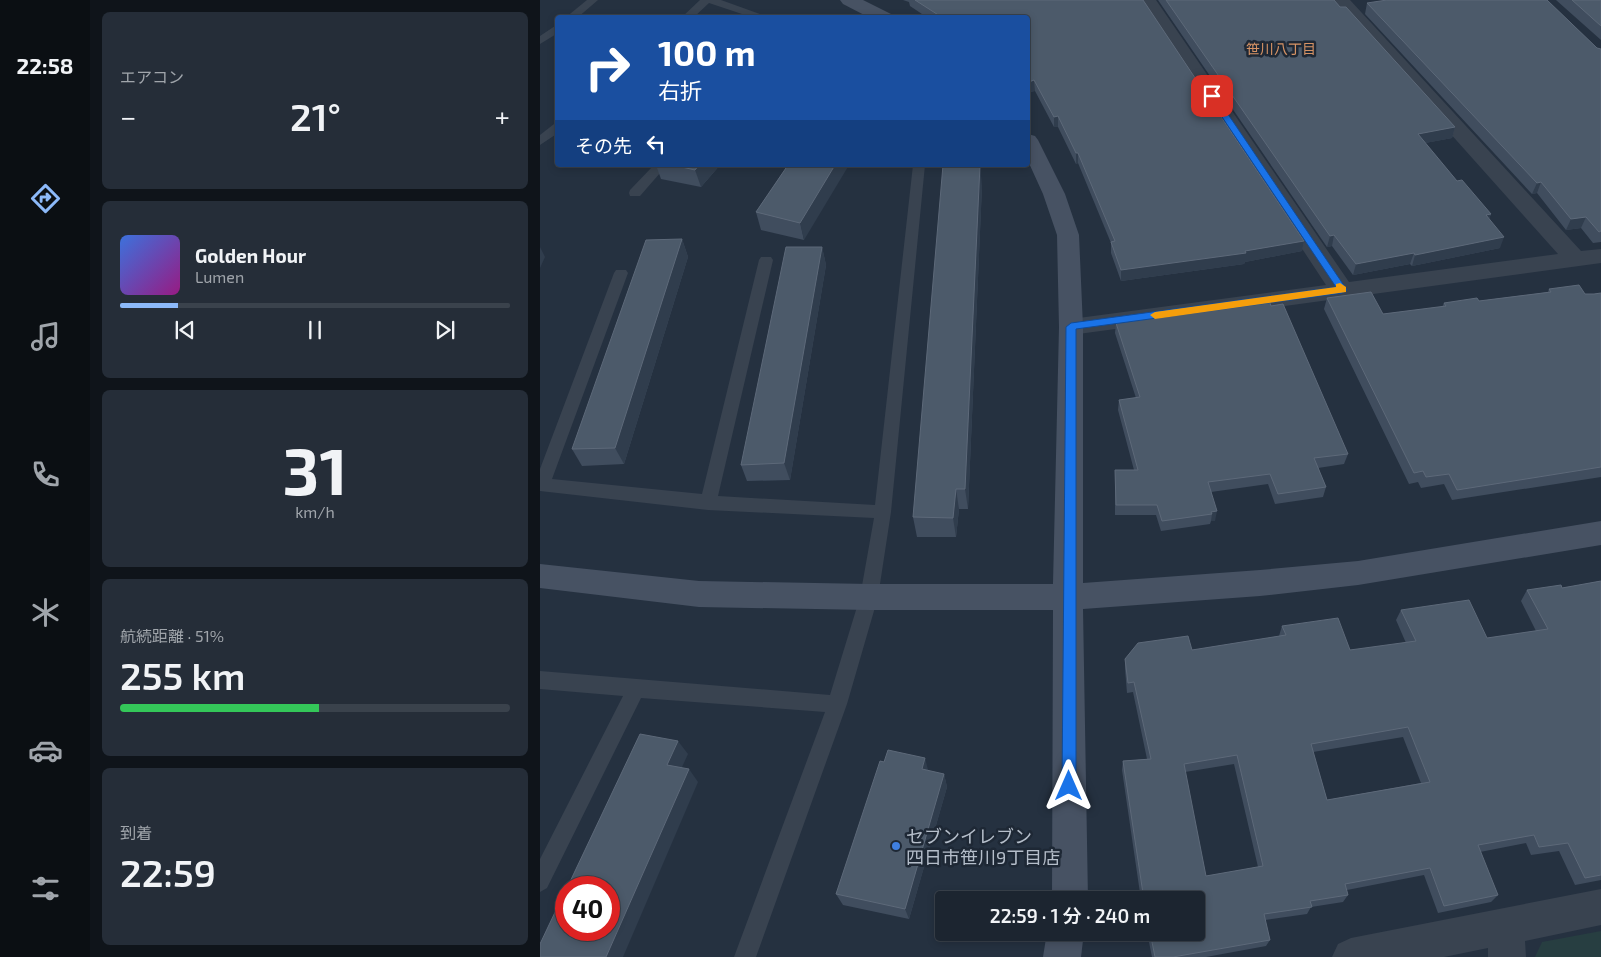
<!DOCTYPE html>
<html lang="ja">
<head>
<meta charset="utf-8">
<style>
  :root { --surface:#1c2530; --page:#252d38; --text:#f1f3f6; --muted:#a0a5ab; --line:#3a424c; --accent:#8cb9f9 }
  body { margin:0; font-family:"Exo 2","Noto Sans JP",sans-serif; background:var(--page); color:var(--text); height:100vh; display:flex; flex-direction:column; font-size:19px; white-space:nowrap }
  * { box-sizing:border-box; margin:0 }
  p { font-size:16px; color:var(--muted) }
  .icon { flex:none; width:28px; height:28px; fill:none; stroke:currentColor; stroke-width:2; stroke-linecap:round; stroke-linejoin:round }
  .map { position:relative; flex:1; overflow:hidden }
  .sheet { display:flex; flex-direction:column; gap:12px; padding:12px; background:#0f141a; width:450px }
  .sheet>* { flex:none }
  .guide { position:absolute; left:15px; top:15px; width:475px; height:152px; border-radius:5px; box-shadow:0 2px 8px #0003,0 0 0 1px var(--line); background:#1a4fa0; color:#fff; overflow:hidden }
  .speed { position:absolute; left:15px; top:876px; display:flex; gap:10px; font-size:25px; font-weight:700; text-align:center }
  .speed>* { display:grid; place-content:center; width:65px; height:65px; border-radius:50%; background:var(--surface); box-shadow:0 2px 8px #0003,0 0 0 1px var(--line); line-height:1 }
  .speed .limit { border:8px solid #d22; background:#fff; color:#111 }
  .pin { position:absolute; display:grid; place-items:center; width:42px; height:42px; color:#fff; margin:-21px; border-radius:10px; box-shadow:0 2px 8px #0006 }
  .me { position:absolute; width:55px; margin:-28px; rotate:0deg; stroke-linejoin:round; filter:drop-shadow(0 0 4px #0008) }
  .turn { display:flex; align-items:center; gap:18px; height:105px; padding:0 20px; font-size:22px }
  .turn .icon { width:65px; height:65px; stroke-width:2.5 }
  .turn b { display:block; font-size:35px; line-height:42px }
  .then { display:flex; align-items:center; height:48px; padding:0 20px; background:#0003; gap:10px; font-size:19px }
  .big { font-size:38px; font-weight:600; line-height:1.1 }
  .sheet .tile { flex:1; display:flex; flex-direction:column; justify-content:center; gap:8px; min-width:0; padding:0 18px; border-radius:8px; background:var(--page) }
  .sheet .dial { align-items:center; gap:0 }
  .dial b { font-size:65px; line-height:1 }
  .song { display:flex; align-items:center; gap:15px }
  .cover { width:60px; height:60px; border-radius:8px; background:linear-gradient(135deg,hsl(220 70% 55%),hsl(310 70% 35%)) }
  .played { height:5px; border-radius:2px; background:linear-gradient(90deg,var(--accent) 15%,var(--line) 15%) }
  .keys { display:flex; justify-content:space-around; direction:ltr }
  .heat { display:flex; justify-content:space-between; align-items:center; font-size:28px; direction:ltr }
  .charge { height:8px; border-radius:4px; background:linear-gradient(90deg,#34c759 51%,var(--line) 0) }
  .trip { position:absolute; left:395px; top:891px; width:270px; height:50px; border-radius:5px; background:var(--surface); box-shadow:0 2px 8px #0003,0 0 0 1px var(--line); font-weight:600; line-height:50px; text-align:center }
  main { display:flex; flex:1; min-height:0 }
  .menu { display:flex; flex-direction:column; width:90px; justify-content:space-around; align-items:center; background:#0b0f13; color:var(--muted) }
  .menu .icon { width:35px; height:35px }
  .menu .selected { color:var(--accent) }
  .menu b { font-size:22px; color:var(--text) }
  .map>svg:first-child { display:block }
</style>
</head>
<body>
<main>
<nav class="menu">
<b>22:58</b>
<svg class="icon selected" aria-label="directions" viewBox="0 0 24 24"><path d="M12 3l9 9-9 9-9-9zM9 14v-3h6M13 9l2 2-2 2"/></svg>
<svg class="icon" aria-label="music" viewBox="0 0 24 24"><path d="M9 18V5l10-2v13"/><circle cx="6" cy="18" r="3"/><circle cx="16" cy="16" r="3"/></svg>
<svg class="icon" aria-label="phone" viewBox="0 0 24 24"><path d="M5 4h4l2 5-3 2q2 4 5 5l2-3 5 2v4C11 20 4 13 5 4z"/></svg>
<svg class="icon" aria-label="climate" viewBox="0 0 24 24"><path d="M12 3v18M4 7l16 10M4 17L20 7"/></svg>
<svg class="icon" aria-label="car" viewBox="0 0 24 24"><path d="M5 17H2v-5l4-1 3-4h7l3 4 3 1v5h-3M9 17h6M6 11h13"/><circle cx="7" cy="17" r="2"/><circle cx="17" cy="17" r="2"/></svg>
<svg class="icon" aria-label="filters" viewBox="0 0 24 24"><path d="M4 7h16M4 17h16"/><circle cx="9" cy="7" r="2"/><circle cx="15" cy="17" r="2"/></svg>
</nav>
<section class="sheet">
<div class="tile"><p>エアコン</p>
<div class="heat"><a>−</a><b class="big">21°</b><a>+</a></div>
</div>
<div class="tile">
<div class="song"><i class="cover"></i><div><b>Golden Hour</b><p>Lumen</p></div></div>
<div class="played"></div>
<div class="keys"><svg class="icon" aria-label="previous" viewBox="0 0 24 24"><path d="M18 5L8 12l10 7zM5 5v14"/></svg><svg class="icon" aria-label="pause" viewBox="0 0 24 24"><path d="M8 5v14M16 5v14"/></svg><svg class="icon" aria-label="next" viewBox="0 0 24 24"><path d="M6 5l10 7-10 7zM19 5v14"/></svg></div>
</div>
<div class="tile dial"><b>31</b><p>km/h</p></div>
<div class="tile"><p>航続距離 · 51%</p><b class="big">255 km</b><div class="charge"></div></div>
<div class="tile"><p>到着</p><b class="big">22:59</b></div>
</section>
<div class="map">
<svg width="1061" height="957" viewBox="0 0 1061 957">
  <rect width="100%" height="100%" fill="#253140"/>
  <path fill="#273e41" d="M1061,931V957H995L1002,942Z"/>
  <g fill="none" stroke-linecap="round" stroke-linejoin="round">
    <g fill="#394350" fill-rule="evenodd">
      <path d="M47,0H58L37,18H25Z"/>
      <path d="M160,0H181L231,18H214L169,3L153,18H141Z"/>
      <path d="M18,24V33L0,44V36Z"/>
      <path d="M14,124H18V133L0,145V135Z"/>
      <path d="M114,165H127L100,196H90L89,193L90,190Z"/>
      <path d="M373,165H385L351,512L338,597L307,704L216,957H194L285,712L101,698L7,888L0,892V859L83,696L0,689V671L290,695L320,597L334,518L168,510L0,491V469L74,273L76,270H86L88,273L12,479L162,494L219,260L221,257H231L233,260L178,496L335,505Z"/>
    </g>
    <g fill="#394350" fill-rule="evenodd">
      <path d="M598,0H616L809,282L1018,254L791,0H810L1041,251L1061,249V263L531,335L522,333L519,327L522,321L531,319L786,285Z"/>
      <path d="M1061,889V925L985,941L986,957H948V948L904,957H792L798,944L811,938Z"/>
    </g>
    <g fill="#475263" fill-rule="evenodd">
      <path d="M300,0H323L351,14L354,18H330L303,4Z"/>
      <path d="M488,134L495,136L498,140L525,194L539,235L543,327V583L720,570L818,561L1061,521V545L818,585L720,596L543,609L548,900H512L513,610H329L159,607L0,588V564L159,581L329,584H513L519,327L517,235L503,194L488,161Z"/>
      <path d="M507,932H544L541,957H503Z"/>
    </g>
  </g>
  <g fill="#404d5e" fill-rule="evenodd">
    <path d="M363,0H603L764,241L762,251L705,262L704,264L581,281L571,253V243L538,163L536,164L518,127H514L495,91L489,92L488,90V18H388L370,6L369,2Z"/>
    <path d="M618,0H794L915,127L912,138L885,143L917,181L951,214L949,219L960,248L872,266L870,264L813,275L792,246L787,247Z"/>
    <path d="M1016,0H1061V40Z"/>
    <path d="M827,3L1061,49V242L1053,243L1041,228L1026,230L997,193L992,194L825,14Z"/>
    <path d="M116,165H180L161,187L121,179Z"/>
    <path d="M248,165L264,240L221,230L216,212Z"/>
    <path d="M442,186L428,509H419L416,537H377L373,517Z"/>
    <path d="M142,239L148,257L84,464L42,466L32,449Z"/>
    <path d="M282,247L286,265L250,480L207,481L201,465Z"/>
    <path d="M1009,289L1045,294H1054L1061,293V477L912,500L904,484L881,488L878,482L869,484L784,309L787,298L843,314L902,307L904,303L939,301L1008,292Z"/>
    <path d="M576,323L808,454L804,464L778,468L786,487L783,497L735,504L728,484L671,492L675,521H671L670,524L621,531L616,515H575V470H594L578,410L579,400L596,398L575,333Z"/>
    <path d="M1061,581V880L1035,885L1019,851L991,855L986,843L940,852L958,895L951,902L898,913L884,875L807,890L808,895L803,902L771,907L767,914L725,920L730,940L726,946L666,957H612L607,932H656V900H601L582,770L583,761L607,759L593,692L587,693L585,669V659L652,650L739,636L742,626L810,650L866,643L856,620L861,610L947,638L996,631L981,601L987,590L1022,588ZM863,737L881,783L787,800L773,752ZM694,764L718,867L666,876L645,772Z"/>
    <path d="M388,771L404,774L407,787L369,919L303,905L296,894Z"/>
  </g>
  <g fill="#303d4d">
    <path d="M494,80L495,91L489,92V82Z"/>
    <path d="M518,116V127H514V117Z"/>
    <path d="M915,127L912,138L875,145L878,134Z"/>
    <path d="M536,153H538V163L536,164Z"/>
    <path d="M159,165H180L161,187L155,170Z"/>
    <path d="M295,165H309L264,240L260,223Z"/>
    <path d="M440,165L442,186L428,509L425,489Z"/>
    <path d="M1001,182L997,193L992,194L997,183Z"/>
    <path d="M951,214L947,224L946,215Z"/>
    <path d="M1046,217L1041,228L1026,230L1031,219Z"/>
    <path d="M794,235L792,246L787,247L790,236Z"/>
    <path d="M964,237L960,248L872,266L875,255Z"/>
    <path d="M142,239L148,257L84,464L75,448Z"/>
    <path d="M764,241L762,251L705,262L704,264L581,281V270L705,251Z"/>
    <path d="M0,247L5,257L0,268Z"/>
    <path d="M282,247L286,265L250,480L244,463Z"/>
    <path d="M874,253L870,264L813,275L816,264Z"/>
    <path d="M416,489L419,509L416,537L413,518Z"/>
    <path d="M677,511L675,521H671L672,514L671,512Z"/>
    <path d="M138,741L148,754L137,778L127,765Z"/>
    <path d="M385,758L388,770L385,782L382,769Z"/>
    <path d="M149,769L158,782L83,957H66Z"/>
    <path d="M404,774L407,787L369,919L365,909Z"/>
  </g>
  <g fill="#4c5a6a" stroke="#5d6979" fill-rule="evenodd">
    <path d="M375,0H603L764,241L705,251L706,253L581,270L571,242L575,241L538,153H536L518,116L514,117L494,80L489,82L488,80V18H403Z"/>
    <path d="M626,0H794L800,7H806L915,127L878,134L917,181L922,180L951,214L946,215L964,237L875,255L874,253L816,264L794,235L790,236Z"/>
    <path d="M847,0H1007L1057,48L1061,49V231L1059,232L1046,217L1031,219L1001,182L997,183L827,3Z"/>
    <path d="M1032,0H1061V26Z"/>
    <path d="M133,165H159L155,170Z"/>
    <path d="M248,165H295L260,223L216,212Z"/>
    <path d="M403,165H440L425,489H416L413,518L373,517Z"/>
    <path d="M142,239L75,448L32,449L106,240Z"/>
    <path d="M246,247H282L244,463L201,465Z"/>
    <path d="M1039,285L1045,294H1054L1061,293V467L917,490L909,474L886,477L883,471L874,473L787,298L831,292L843,314L906,306L904,303L937,298L939,301L1011,292L1009,289Z"/>
    <path d="M729,300L731,306L743,304L808,454L774,458L786,487L738,494L730,474L668,482L677,511L671,512L672,514L622,521L617,505H576L575,470H598L579,400L600,397L576,323Z"/>
    <path d="M1061,581V875L1045,878L1028,843L999,847L994,835L938,845L958,895L904,906L890,868L805,884L808,895L770,901L772,907L724,914L730,940L633,957H615L610,932H656V900H604L583,761L611,759L594,682L588,683L585,659L598,643L648,636L652,650L746,635L742,626L798,618L810,650L876,641L861,610L929,600L947,638L1008,629L987,590L1021,585L1022,588ZM868,727L890,782L787,800L771,744ZM697,755L723,866L666,876L644,764Z"/>
    <path d="M100,734L138,741L127,765L149,769L66,957H0V944L26,889V930H69V888H27Z"/>
    <path d="M348,750L385,758L382,769L404,774L365,909L296,894L340,761L344,762Z"/>
  </g>
  <path fill="#1a73e8" stroke="#114b97" d="M669,95H675L807,290L802,293L536,329V786L534,791L529,793L524,791L522,786L526,327L531,323L796,287L668,96Z"/>
  <path fill="#f59e0b" d="M800,283L806,287V292L615,319L610,315L615,312L796,287V284Z"/>
  <circle fill="#3f7fe0" stroke="#1e2835" stroke-width="2" cx="356" cy="846" r="5"/>
  <g text-anchor="middle" dominant-baseline="central" stroke-width="5" stroke-linejoin="round" paint-order="stroke">
    <g font-size="14" fill="#d69365" stroke="#1e2835">
      <text x="741" y="48">笹川八丁目</text>
    </g>
    <g font-size="18" fill="#b5beca" stroke="#1e2835" text-anchor="start">
      <text x="366" y="836">セブンイレブン<tspan x="366" dy="21">四日市笹川9丁目店</tspan></text>
    </g>
  </g>
</svg>
<div class="speed"><div class="limit">40</div></div>
<div class="pin" style="left:672px;top:96px;background:#d93025"><svg class="icon" aria-label="arrive" viewBox="0 0 24 24"><path d="M6 21V4h12l-3 4 3 4H6"/></svg></div>
<svg class="me" style="left:529px;top:786px" viewBox="-20 -20 40 40"><path d="M0-17L14 15 0 8-14 15z" fill="#1a73e8" stroke="#fff" stroke-width="4"/></svg>
<div class="trip">22:59 · 1 分 · 240 m</div>
<div class="guide">
<div class="turn"><svg class="icon" aria-label="right" viewBox="0 0 24 24"><path d="M7 20v-9h11M14 6l5 5-5 5"/></svg><div><b>100 m</b>右折</div></div>
<div class="then">その先<svg class="icon" aria-label="left" viewBox="0 0 24 24"><path d="M17 20v-9H6M10 6l-5 5 5 5"/></svg></div>
</div>
</div>
</main>
</body>
</html>
